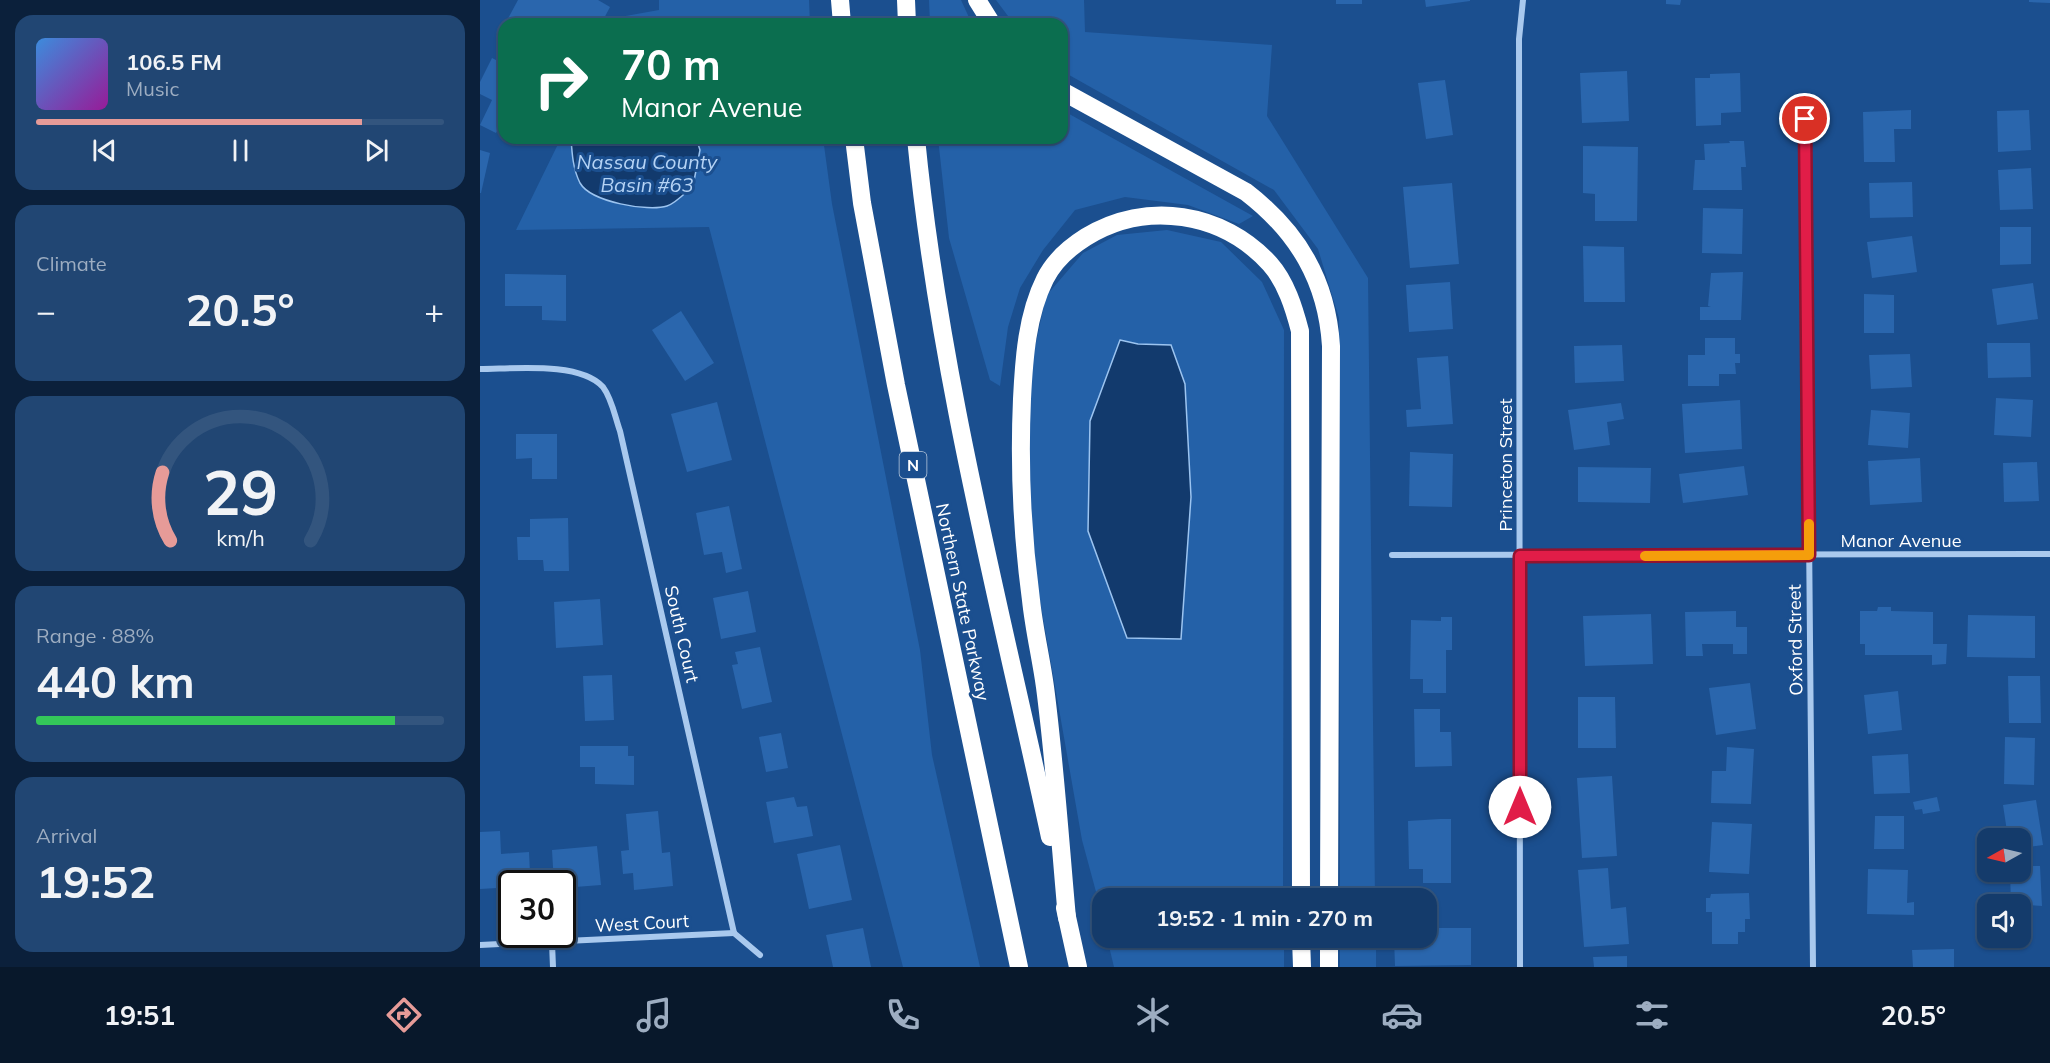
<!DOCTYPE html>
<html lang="en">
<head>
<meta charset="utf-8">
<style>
  :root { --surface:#143b6b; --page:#214673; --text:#f1f3f6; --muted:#9dadc1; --line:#33557e; --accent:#e69b98 }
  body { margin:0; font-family:Mulish,sans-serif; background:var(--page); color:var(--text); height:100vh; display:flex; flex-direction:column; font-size:22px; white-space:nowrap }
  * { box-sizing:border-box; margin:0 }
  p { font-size:20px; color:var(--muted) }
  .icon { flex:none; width:33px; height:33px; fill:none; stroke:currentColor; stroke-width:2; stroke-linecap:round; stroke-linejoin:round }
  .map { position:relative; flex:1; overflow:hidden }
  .panel { display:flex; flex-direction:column; gap:15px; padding:15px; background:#0b203b; width:480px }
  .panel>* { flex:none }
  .hud { position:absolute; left:18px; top:18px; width:570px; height:126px; border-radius:18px; box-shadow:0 2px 4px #0004,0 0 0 2px var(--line); background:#0b6e4f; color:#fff; overflow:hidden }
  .needle { width:39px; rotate:262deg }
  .controls { position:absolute; left:1497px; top:828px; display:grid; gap:12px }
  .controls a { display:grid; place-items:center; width:54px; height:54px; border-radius:12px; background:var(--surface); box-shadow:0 2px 4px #0004,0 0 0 2px var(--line); font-size:30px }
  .speed { position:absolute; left:18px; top:870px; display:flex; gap:12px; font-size:30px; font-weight:700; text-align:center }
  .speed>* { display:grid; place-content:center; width:78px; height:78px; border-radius:50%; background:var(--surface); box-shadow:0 2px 4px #0004,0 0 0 2px var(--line); line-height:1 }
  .speed .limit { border:3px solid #111; border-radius:9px; background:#fff; color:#111 }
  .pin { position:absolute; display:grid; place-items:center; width:51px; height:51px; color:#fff; margin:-26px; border:3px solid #fff; border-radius:50%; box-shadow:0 2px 6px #0007 }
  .me { position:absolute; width:66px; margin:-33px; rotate:0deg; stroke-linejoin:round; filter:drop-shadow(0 0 4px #0008) }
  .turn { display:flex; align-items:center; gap:21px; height:126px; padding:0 24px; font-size:27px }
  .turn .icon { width:78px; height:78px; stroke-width:2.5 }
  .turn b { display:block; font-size:42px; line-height:51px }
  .big { font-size:45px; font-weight:700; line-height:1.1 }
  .panel .widget { flex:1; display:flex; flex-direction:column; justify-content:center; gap:9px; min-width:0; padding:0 21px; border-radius:18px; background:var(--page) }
  .panel .dial { align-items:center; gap:0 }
  .dial svg { height:156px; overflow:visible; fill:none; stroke:var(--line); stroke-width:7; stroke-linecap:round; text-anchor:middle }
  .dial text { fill:var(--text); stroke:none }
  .song { display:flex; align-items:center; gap:18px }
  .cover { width:72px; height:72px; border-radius:9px; background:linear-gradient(135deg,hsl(210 70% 55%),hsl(300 70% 35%)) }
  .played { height:6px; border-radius:3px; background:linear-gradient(90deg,var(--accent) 80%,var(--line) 80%) }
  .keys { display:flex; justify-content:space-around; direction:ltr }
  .heat { display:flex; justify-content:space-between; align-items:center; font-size:33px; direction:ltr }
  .charge { height:9px; border-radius:4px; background:linear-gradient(90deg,#34c759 88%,var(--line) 0) }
  .trip { position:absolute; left:612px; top:888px; width:345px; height:60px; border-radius:18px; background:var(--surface); box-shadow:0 2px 4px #0004,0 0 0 2px var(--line); font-weight:700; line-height:60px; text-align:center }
  .tab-bar { display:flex; height:96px; justify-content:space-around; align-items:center; background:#08182b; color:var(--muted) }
  .tab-bar .icon { width:42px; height:42px }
  .tab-bar .on { color:var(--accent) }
  .tab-bar b { font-size:27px; color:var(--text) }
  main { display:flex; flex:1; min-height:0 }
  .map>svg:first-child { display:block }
</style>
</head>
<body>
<main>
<section class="panel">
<div class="widget">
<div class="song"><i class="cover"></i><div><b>106.5 FM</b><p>Music</p></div></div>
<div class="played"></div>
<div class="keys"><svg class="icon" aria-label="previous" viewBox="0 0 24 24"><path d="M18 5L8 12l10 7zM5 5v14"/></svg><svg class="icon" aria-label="pause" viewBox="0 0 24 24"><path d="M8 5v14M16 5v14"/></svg><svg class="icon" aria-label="next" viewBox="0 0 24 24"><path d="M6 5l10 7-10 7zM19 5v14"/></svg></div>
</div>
<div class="widget"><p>Climate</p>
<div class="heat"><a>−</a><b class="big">20.5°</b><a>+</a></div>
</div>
<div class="widget dial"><svg viewBox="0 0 100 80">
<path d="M14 69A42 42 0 1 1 86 69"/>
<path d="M14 69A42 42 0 0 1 10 34" stroke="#e69b98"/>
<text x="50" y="56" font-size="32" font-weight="700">29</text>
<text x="50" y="72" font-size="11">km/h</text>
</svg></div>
<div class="widget"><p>Range · 88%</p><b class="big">440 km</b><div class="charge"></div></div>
<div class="widget"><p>Arrival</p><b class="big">19:52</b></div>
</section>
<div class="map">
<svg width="1570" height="967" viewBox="0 0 1570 967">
  <rect width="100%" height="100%" fill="#1b4f8f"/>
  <g fill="#2461a8">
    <path d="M179,0H329L330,24H137L140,17L179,10Z"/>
    <path d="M449,0H481L492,24H450Z"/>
    <path d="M516,0H604L605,32L792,45L787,116L888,278L895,898H860L859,318L838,249L794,190L582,71V24H534Z"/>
    <path d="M582,110L773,216L759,224L708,205L645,197L595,210L563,250L540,288L528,327L520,386L510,380L469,238L458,138H582Z"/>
    <path d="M81,138H343L352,204L440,650L452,755L500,967H423L229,227L36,230Z"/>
    <path d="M687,230L741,242L782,282L804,330L803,898H622V914L602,840L556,578L546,471L550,370L566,296L603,253L637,235Z"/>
    <path d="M627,938H804V967H634Z"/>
    <rect x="860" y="938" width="36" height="29"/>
  </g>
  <g fill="#123a6d" stroke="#9cc4f0" stroke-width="1.5">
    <path d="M91,138H216L220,150L213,186C206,192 196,203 187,206C168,212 111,202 100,183C93,169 92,154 91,138Z"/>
    <path d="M640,340L658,344L691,345L705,384L711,497L701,639L647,638L608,531L610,421Z"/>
  </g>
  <g fill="#2a66ad">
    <path d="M38,0H118L130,7L121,24H25Z"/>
    <rect x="856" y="0" width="26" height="4"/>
    <path d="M945,0H990V1L946,7Z"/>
    <path d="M1186,0H1201L1200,5L1186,4Z"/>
    <path d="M1549,0H1570V3L1549,2Z"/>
    <path d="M12,58L24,64V94L19,104L24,107V117L16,133L0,125L12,100L0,94V82Z"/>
    <path d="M1147,71L1149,121L1102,123L1100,73Z"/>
    <path d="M1260,73L1261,112L1241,113V125L1216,126L1215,78H1230V74Z"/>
    <path d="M965,80L973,135L946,139L938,83Z"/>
    <path d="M1431,110V129H1414L1415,162H1384L1383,112Z"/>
    <path d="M1549,110L1551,150L1518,152L1517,111Z"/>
    <path d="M1249,141H1264L1266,167H1261L1262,190H1213L1215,160H1225L1224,144L1250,143Z"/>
    <path d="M1103,146L1158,147L1157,221H1115V194L1103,193Z"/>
    <path d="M0,150L10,153L1,193H0Z"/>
    <path d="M1551,168L1553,209L1520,210L1518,170Z"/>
    <path d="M1432,182L1433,217L1390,218L1389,183Z"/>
    <path d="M972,183L979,264L930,268L923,187Z"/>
    <path d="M1223,208L1263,209L1262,254L1222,253Z"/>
    <path d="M1520,227H1551V264L1520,265Z"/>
    <path d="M1432,236L1437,272L1392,278L1387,242Z"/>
    <path d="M1103,246L1144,247L1145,302H1104Z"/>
    <path d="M1263,272L1261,320H1220V307H1231L1228,306L1231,273Z"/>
    <path d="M25,274L86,275V321L62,320V306H25Z"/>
    <path d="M970,282L973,329L929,332L926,285Z"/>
    <path d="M1553,283L1558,319L1517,325L1512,289Z"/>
    <path d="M1384,294L1414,295V333H1384Z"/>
    <path d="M201,311L234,363L205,381L172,330Z"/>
    <path d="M1225,338H1255V354H1260V363H1255L1256,374H1239V386H1208V355H1225Z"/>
    <path d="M1507,343H1550L1551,377L1508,378Z"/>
    <path d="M1142,345L1144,381L1095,383L1094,346Z"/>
    <path d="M1430,354L1432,387L1391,389L1389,355Z"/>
    <path d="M968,356L973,424L927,427L926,410L941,409L937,358Z"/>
    <path d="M1516,398L1553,400L1551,437L1514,435Z"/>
    <path d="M1260,400L1262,449L1205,453L1202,404Z"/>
    <path d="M237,402L252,460L207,472L191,414Z"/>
    <path d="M1141,403L1144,419L1127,422L1130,445L1094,450L1088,410Z"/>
    <path d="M1391,410L1430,413L1428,448L1388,445Z"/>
    <path d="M36,434H77V479H52V458L36,459Z"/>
    <path d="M930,452L973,454L972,507L929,506Z"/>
    <path d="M1440,458L1442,502L1390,505L1388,461Z"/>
    <path d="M1557,462L1559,501L1524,502L1523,463Z"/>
    <path d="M1264,466L1268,495L1203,503L1199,474Z"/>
    <path d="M1098,467L1171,468L1170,503L1098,502Z"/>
    <path d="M249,506L262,569L246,573L242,552L224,555L216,513Z"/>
    <path d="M88,518L89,571H64L63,560H38L37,537H50V519Z"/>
    <path d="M268,591L276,632L241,639L233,598Z"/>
    <path d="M120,599L123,645L76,648L74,602Z"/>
    <path d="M1398,607H1411V611L1453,612V644H1467L1466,664L1452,665V655H1385V644H1380V611H1397Z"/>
    <path d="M1256,611V627H1267V654H1253V644H1222L1223,656H1206L1205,612Z"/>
    <path d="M1171,614L1173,664L1105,666L1103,616Z"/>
    <path d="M1488,615L1555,616V658L1487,657Z"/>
    <path d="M961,617H972V650H966V693H943V679H930L931,620L961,621Z"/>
    <path d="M280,647L292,702L262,709L252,665L258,664L255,652Z"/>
    <path d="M132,675L134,720L105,721L103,676Z"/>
    <path d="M1528,676H1560L1561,723H1529Z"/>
    <path d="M1270,683L1276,729L1236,735L1229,688Z"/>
    <path d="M1418,691L1422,730L1388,734L1384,695Z"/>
    <path d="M1098,697H1135L1136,748H1098Z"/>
    <path d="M934,709H960V732H971L972,766L935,767Z"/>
    <path d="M301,733L308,768L286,772L279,737Z"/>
    <path d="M1525,737L1555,738L1554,785L1524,784Z"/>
    <path d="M100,746H148V756H154V785L115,784V767H100Z"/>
    <path d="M1247,747L1274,749L1271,804L1231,803L1232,771H1246Z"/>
    <path d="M1428,754L1430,793L1394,794L1392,756Z"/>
    <path d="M1132,776L1137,856L1102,858L1097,778Z"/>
    <path d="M314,797L317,807L327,806L333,836L294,843L286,802Z"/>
    <path d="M1457,797L1460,811L1443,814L1442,809L1435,810L1433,802Z"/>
    <path d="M1556,800L1563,845L1540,848V838H1528L1523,805Z"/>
    <path d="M178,811L182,853L190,852L193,886L154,890L153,873L143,874L141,851L149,850L146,814Z"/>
    <path d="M1395,816H1424V849H1394Z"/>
    <path d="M960,819H971V883H943V869H929L928,821Z"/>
    <path d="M1232,822L1272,824L1269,874L1229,872Z"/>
    <path d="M20,831L21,854L49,852L50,874H37V884H32V887L0,889V832Z"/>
    <path d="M360,845L372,900L329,909L317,854Z"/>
    <path d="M117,846L121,885L82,888V884H74L72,850Z"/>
    <path d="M1540,866H1560L1562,906L1531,904L1530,872H1540Z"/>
    <path d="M1128,868L1131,909L1146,907L1149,944L1104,947L1098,870Z"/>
    <path d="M1388,869L1428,870L1427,903L1434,902V915L1387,914Z"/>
    <path d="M1269,893L1270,919H1265V932H1258V944H1232V912H1226V898H1230L1231,894Z"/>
    <path d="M383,928L391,967H353L346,935Z"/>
    <path d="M946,928H991V965L915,966L914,938H946Z"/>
    <path d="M1474,949V967H1433L1432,950Z"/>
    <path d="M1147,956V967H1114L1113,957Z"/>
  </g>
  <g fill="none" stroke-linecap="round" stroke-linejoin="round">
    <g stroke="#a9c9ee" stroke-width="6">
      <path d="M1325,96L1333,967"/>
      <path d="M0,369C32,369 100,361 123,387C132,399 135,417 140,431L254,933"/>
      <path d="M912,555L1570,554"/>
      <path d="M254,933L280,955"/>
      <path d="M72,943L73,967"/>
      <path d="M0,945L254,933"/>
      <path d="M1040,967L1039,39L1043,0"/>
    </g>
    <g stroke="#fff" stroke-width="18">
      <path d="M360,0L362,24"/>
      <path d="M426,0L427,24"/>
      <path d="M497,0L512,24"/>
      <path d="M582,91L766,192C818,232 847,281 851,346L849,898"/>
      <path d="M374,138L382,203L416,385L539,967"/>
      <path d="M436,138C459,374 520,606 570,837"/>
      <path d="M585,908L598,967"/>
      <path d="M587,918C580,841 575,764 565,687C561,658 554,629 551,600C542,533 539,466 542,399C544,358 547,315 565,279C574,261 590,247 606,237C666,200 743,212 790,264C806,282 814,308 820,331L821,898"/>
      <path d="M821,938L822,967"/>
      <path d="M849,967V938"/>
    </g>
  </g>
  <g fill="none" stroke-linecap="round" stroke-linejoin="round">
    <g stroke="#92132f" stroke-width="15">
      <path id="route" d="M1040,807V556L1329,555L1325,119"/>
    </g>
    <use href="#route" stroke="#e11d48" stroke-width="10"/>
    <path stroke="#f59e0b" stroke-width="10" d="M1165,556L1329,555V524"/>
  </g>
  <g text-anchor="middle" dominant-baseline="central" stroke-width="6" stroke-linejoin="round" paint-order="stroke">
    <rect fill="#1b4f8f" stroke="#bbcadd" stroke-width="1.5" x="419.5" y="452" width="27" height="26" rx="4.5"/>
    <g font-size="16" font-weight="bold" fill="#fff">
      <text x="433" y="465">N</text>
    </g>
    <g font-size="18" fill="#fff" stroke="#1b4f8f">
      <text transform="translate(1025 465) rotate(-90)">Princeton Street</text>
      <text x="1421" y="540">Manor Avenue</text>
      <text transform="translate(483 602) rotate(78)">Northern State Parkway</text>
      <text transform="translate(202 634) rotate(77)">South Court</text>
      <text transform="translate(1315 640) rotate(-91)">Oxford Street</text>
      <text transform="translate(162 923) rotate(-3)">West Court</text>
    </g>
    <g font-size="20" font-style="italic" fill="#b5d3f5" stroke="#1b4f8f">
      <text x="167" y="161">Nassau County<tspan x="167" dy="23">Basin #63</tspan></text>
    </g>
  </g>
</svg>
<div class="controls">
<a><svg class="needle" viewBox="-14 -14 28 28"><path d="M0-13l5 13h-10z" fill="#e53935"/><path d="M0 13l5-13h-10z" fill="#9dadc1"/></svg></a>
<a><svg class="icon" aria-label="sound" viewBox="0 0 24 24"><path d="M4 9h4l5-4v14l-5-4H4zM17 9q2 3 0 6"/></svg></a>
</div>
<div class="speed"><div class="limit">30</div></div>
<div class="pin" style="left:1325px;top:119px;background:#d93025"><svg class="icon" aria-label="arrive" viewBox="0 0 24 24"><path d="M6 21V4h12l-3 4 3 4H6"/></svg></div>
<svg class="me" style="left:1040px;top:807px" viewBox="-20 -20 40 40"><circle r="19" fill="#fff"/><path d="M0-13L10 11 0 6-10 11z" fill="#e11d48"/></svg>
<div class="trip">19:52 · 1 min · 270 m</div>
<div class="hud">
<div class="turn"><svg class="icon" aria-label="right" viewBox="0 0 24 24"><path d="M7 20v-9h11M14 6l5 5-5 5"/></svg><div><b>70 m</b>Manor Avenue</div></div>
</div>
</div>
</main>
<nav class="tab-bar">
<b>19:51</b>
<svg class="icon on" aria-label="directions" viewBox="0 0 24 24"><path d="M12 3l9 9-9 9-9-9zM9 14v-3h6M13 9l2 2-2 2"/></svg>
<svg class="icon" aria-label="music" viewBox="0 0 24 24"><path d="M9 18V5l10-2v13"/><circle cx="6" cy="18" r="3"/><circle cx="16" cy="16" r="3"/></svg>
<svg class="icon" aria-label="phone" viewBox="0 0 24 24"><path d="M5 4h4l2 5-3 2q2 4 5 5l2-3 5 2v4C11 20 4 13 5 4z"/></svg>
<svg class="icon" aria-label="climate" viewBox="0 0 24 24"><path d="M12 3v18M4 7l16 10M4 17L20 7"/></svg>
<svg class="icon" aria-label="car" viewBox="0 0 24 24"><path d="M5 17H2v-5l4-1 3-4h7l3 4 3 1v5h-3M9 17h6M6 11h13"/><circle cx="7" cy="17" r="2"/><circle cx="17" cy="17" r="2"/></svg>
<svg class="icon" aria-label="filters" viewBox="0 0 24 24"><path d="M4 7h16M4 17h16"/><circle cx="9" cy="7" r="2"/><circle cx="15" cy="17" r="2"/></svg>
<b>20.5°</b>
</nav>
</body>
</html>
